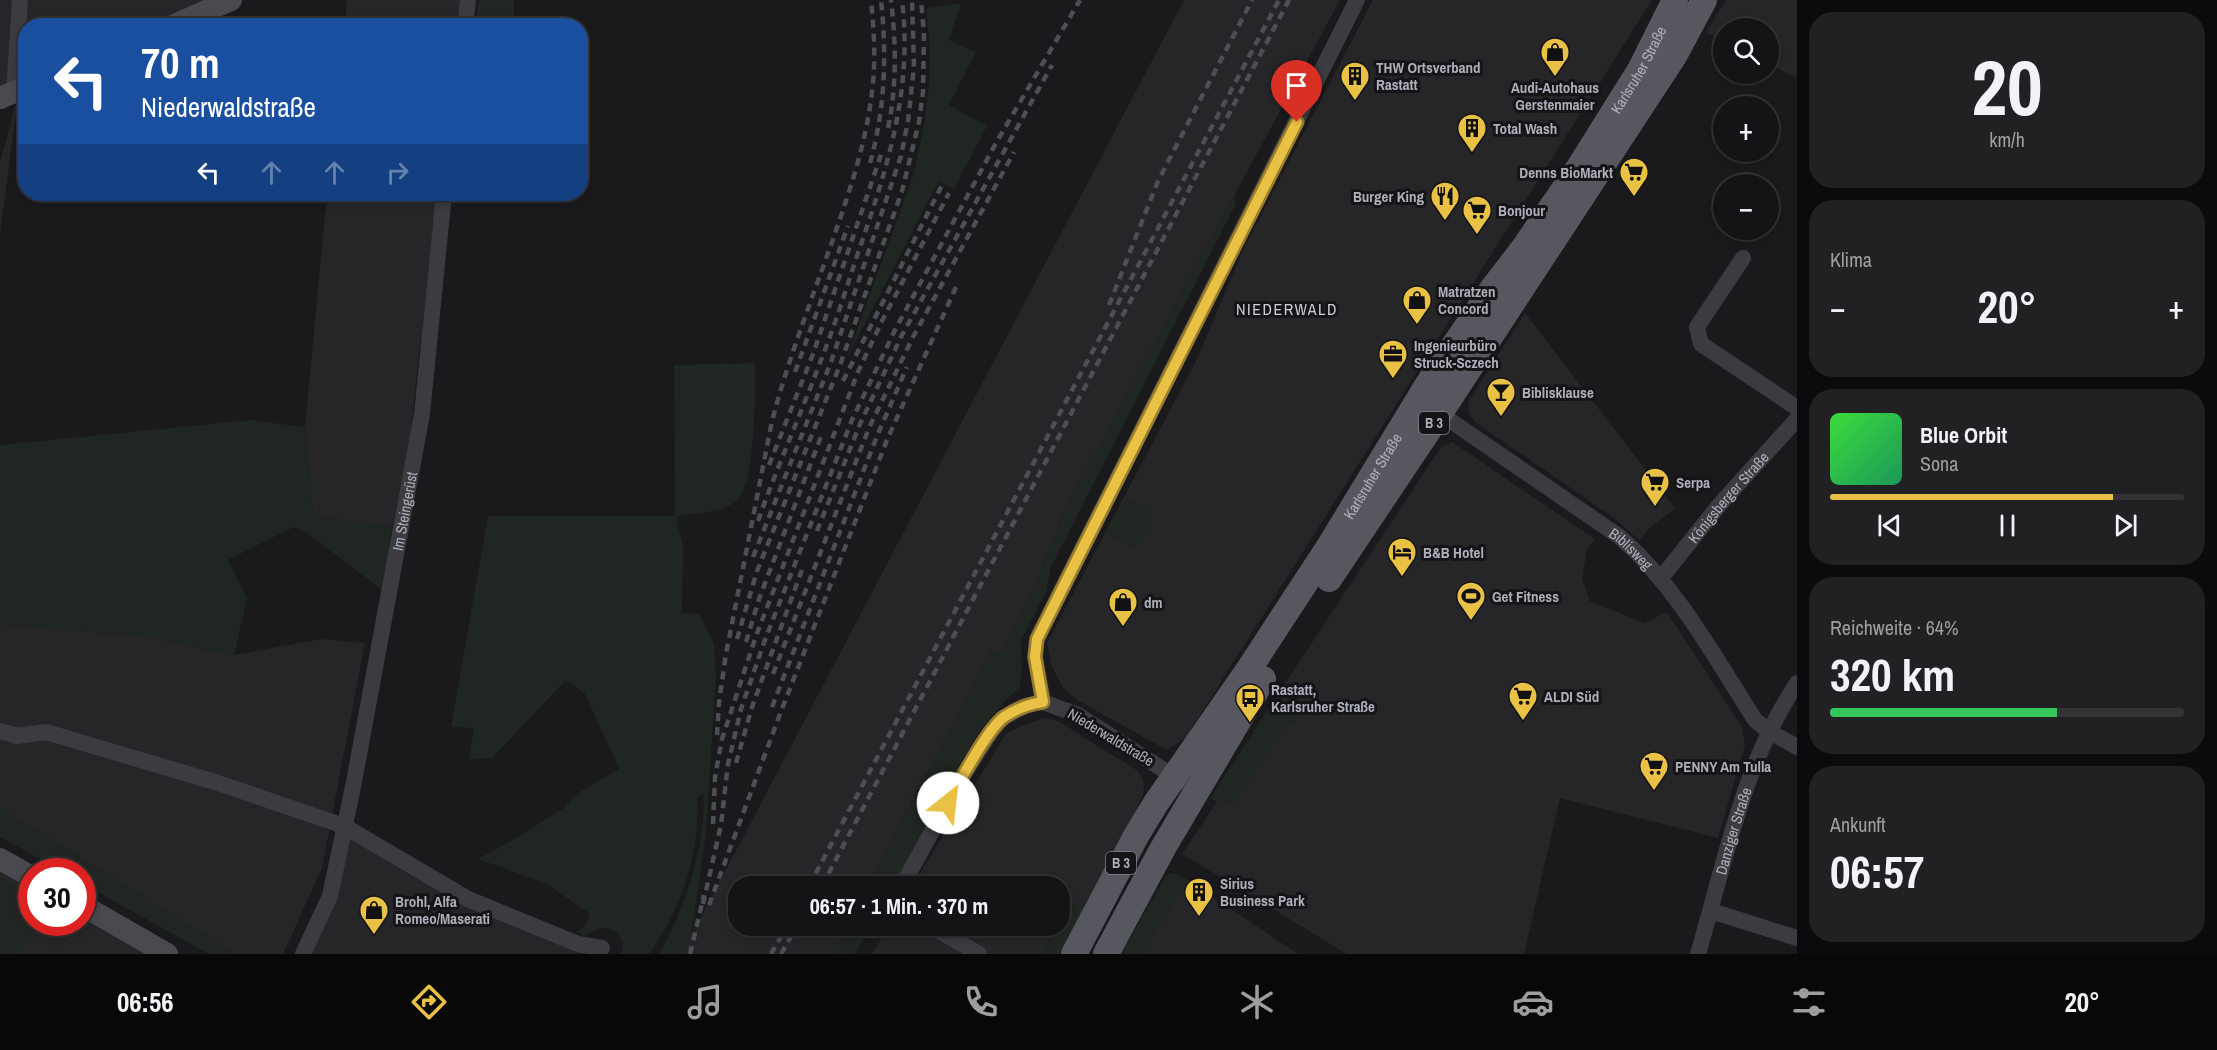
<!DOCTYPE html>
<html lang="de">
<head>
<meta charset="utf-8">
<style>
  :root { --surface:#141315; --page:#212022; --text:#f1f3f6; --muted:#9d9ea0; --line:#333234; --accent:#e9c144 }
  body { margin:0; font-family:"Archivo Narrow",sans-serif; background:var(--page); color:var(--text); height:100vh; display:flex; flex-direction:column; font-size:22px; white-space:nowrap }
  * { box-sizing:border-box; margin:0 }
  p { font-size:20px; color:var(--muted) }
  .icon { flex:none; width:33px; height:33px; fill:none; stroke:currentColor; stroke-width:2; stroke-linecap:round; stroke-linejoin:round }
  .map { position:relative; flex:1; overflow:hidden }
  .details { display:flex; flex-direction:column; gap:12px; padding:12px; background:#0b0a0c; width:420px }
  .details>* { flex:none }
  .hud { position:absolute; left:18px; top:18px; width:570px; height:183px; border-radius:24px; box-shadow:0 3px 9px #0003,0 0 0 2px var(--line); background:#1a4fa0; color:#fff; overflow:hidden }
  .controls { position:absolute; left:1713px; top:18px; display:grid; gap:12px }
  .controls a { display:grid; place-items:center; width:66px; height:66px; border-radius:50%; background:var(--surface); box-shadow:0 3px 9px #0003,0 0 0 2px var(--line); font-size:30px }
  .speed { position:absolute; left:18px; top:858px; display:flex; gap:12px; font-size:30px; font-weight:700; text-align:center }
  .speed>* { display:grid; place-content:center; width:78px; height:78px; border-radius:50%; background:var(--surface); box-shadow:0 3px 9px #0003,0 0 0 2px var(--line); line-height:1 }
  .speed .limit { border:9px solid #d22; background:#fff; color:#111 }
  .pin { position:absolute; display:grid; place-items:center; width:51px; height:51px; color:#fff; margin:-62px -26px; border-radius:50% 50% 50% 0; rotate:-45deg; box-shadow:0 0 6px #0007 }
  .pin .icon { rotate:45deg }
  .me { position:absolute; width:66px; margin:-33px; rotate:29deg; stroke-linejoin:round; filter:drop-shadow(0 0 4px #0008) }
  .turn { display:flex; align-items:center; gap:21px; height:126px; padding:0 24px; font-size:27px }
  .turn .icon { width:78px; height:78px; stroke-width:2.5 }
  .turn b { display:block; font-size:42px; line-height:51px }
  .lanes { display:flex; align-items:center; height:57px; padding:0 24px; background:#0003; justify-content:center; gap:30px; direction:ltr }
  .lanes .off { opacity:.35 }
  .big { font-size:45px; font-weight:700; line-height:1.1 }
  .details .card { flex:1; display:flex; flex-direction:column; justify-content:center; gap:9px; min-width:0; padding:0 21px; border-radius:24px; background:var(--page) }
  .details .dial { align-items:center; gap:0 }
  .dial b { font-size:78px; line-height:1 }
  .song { display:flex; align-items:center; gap:18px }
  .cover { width:72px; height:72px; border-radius:9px; background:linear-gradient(135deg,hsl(120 70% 55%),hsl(150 70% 35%)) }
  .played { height:6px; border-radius:3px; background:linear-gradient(90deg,var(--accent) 80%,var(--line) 80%) }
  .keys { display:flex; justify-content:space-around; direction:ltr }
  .heat { display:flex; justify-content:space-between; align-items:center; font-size:33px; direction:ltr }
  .charge { height:9px; border-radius:4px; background:linear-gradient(90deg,#34c759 64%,var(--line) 0) }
  .trip { position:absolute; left:728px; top:876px; width:342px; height:60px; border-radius:24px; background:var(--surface); box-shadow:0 3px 9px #0003,0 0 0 2px var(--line); font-weight:700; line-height:60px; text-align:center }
  .menu { display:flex; height:96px; justify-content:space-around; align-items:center; background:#080808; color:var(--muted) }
  .menu .icon { width:42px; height:42px }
  .menu .current { color:var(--accent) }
  .menu b { font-size:27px; color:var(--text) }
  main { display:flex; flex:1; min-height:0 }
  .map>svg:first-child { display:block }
</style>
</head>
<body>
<main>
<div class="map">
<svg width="1797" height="954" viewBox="0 0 1797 954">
  <rect width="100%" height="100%" fill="#1a191c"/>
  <g fill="#262629">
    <path d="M0,0H205L145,25L26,26L25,76L0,87Z"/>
    <path d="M347,0H461L457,25L345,26Z"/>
    <path d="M1184,0H1340L1067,505L1033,591L1001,654L992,650L867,886H738V926H847L832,954H684L691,936Z"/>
    <path d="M1373,0H1652L1186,737L1167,750L1077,700L1063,688L1052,667L1047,643L1197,359L1243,250Z"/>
    <path d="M1726,0H1797V78L1769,64L1768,28H1724L1723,41L1706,32Z"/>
    <path d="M25,101L17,106L0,233V163L15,106Z"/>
    <path d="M327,194H437L408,455L392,527L313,516L305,427Z"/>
    <path d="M1525,313L1675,508L1650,528L1639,540L1614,518L1476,423L1468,412L1469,400Z"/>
    <path d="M1452,442L1595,539L1587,550L1582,579L1590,601L1644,623L1667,612L1742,727L1745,745L1718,838L1560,798L1524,954H1347L1182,854L1219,799L1287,724H1291L1309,697L1286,682L1441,447Z"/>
    <path d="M0,624L149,637L234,655L322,639L365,643L322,868L283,954H236L0,808Z"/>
    <path d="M1045,718L1058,721L1138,771L1143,779L1144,792L1136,811L1057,954H872L889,926H1059V886H912L1006,734L1023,725Z"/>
    <path d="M347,832L598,954H306Z"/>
    <path d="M0,863L31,880L32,922H82L83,909L164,954H0Z"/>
    <path d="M1188,880L1298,954H1141Z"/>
  </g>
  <g fill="#202621">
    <path d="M479,0H514V25H475Z"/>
    <path d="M961,3L949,40L976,52L949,105L987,126L954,189L938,182L846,360L913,176L925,120L929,83L930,50L926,8Z"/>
    <path d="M1233,196L1236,204L1051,567L1046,593L1021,640L1022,673L1019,688L1006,700L979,732L894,886H867L992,650L1001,654L1033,591L1067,505Z"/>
    <path d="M755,363C755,390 757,489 734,503C717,514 695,512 676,517L683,545L682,613L699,614L714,644L716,677L706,834L691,936L684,954H659C683,916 708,838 703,793L697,798C701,851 681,911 649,954H621L623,944L618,932C604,925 596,928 583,937L579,932L588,921L590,914L547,884L478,859L518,837L565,807L578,793L619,769L585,694L566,680L492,758L469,760L474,728L451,727L488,516H675L674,365Z"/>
    <path d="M250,420L305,427L313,516L392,527L382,590L306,532L294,527L228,560L247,599L234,655L149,637L0,624V445Z"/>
    <path d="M1128,500L1149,510L1153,519L1139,544L1130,548L1112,539L1107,529L1120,504Z"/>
    <path d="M1286,682L1310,696L1291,724H1287L1233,805L1219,799L1217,802L1210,798Z"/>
    <path d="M0,808L236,954H209L83,884L82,872L61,871L0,837Z"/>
    <path d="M1175,873L1188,880L1141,954H1121L1165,877L1168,874Z"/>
    <path d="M0,876L31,894L32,922L40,923L18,954H0Z"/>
    <path d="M1069,903L1083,910L1059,954H1040L1056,926H1059V921Z"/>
    <path d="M847,926H871L855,954H832Z"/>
  </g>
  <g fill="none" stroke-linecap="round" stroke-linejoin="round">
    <g stroke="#3b3b40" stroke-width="16">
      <path d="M465,26L468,0"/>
      <path d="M14,92L20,0"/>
      <path d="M1743,258L1697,327L1701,344L1797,408"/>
      <path id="s1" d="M1432,408L1620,537C1677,587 1714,656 1755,720L1770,732L1797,747"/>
      <path id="s2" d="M1661,578L1721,503L1797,419"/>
      <path d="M0,731L17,736L46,732L215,782L344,826L468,899L578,944L602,948"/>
      <path d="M1181,781L1078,715L1043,702L1035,657L1037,639L1357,0"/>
      <path d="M902,886L959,782L993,729L1003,718L1024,706L1043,702"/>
      <path d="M1711,911L1797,938"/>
      <path d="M931,926L979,954"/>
      <path id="s3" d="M303,954L330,896L353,787L422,414L444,194"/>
      <path id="s4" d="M1698,954C1725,862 1743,764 1797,683"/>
    </g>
    <g stroke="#494a50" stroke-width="22">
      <path d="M172,26L231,0"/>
      <path d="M0,98L26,87"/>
      <path d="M0,859L32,877"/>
      <path d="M82,905L167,954"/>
    </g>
    <g stroke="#57585f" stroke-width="26">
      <path d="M1329,579L1440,413L1674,56L1704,0"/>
      <path id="s5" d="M1074,954L1136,836L1156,803L1247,672L1330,545L1428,384L1493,288L1523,249L1580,166L1640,70L1675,0"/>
      <path d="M1106,954L1163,848L1263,679"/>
    </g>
    <g stroke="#4e4f55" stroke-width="4.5" stroke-dasharray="8 6" stroke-linecap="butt">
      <path d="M888,128C897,87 896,42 891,0"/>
      <path d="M870,163C885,110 887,55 881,0"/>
      <path d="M1109,305L1158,181L1252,0"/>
      <path d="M795,372L848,226"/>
      <path d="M843,381L942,185"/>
      <path d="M769,465L813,354L882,152"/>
      <path d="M758,521C777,467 801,414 821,360C835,325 846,289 858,253C887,169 913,90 902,0"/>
      <path d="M817,531L860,424L902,335L1052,65"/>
      <path d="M753,557L831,362L901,156L908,121L914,67L912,0"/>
      <path d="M737,639L757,571L840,365L902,191L919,122L923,92L924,33L921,0"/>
      <path d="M746,642L759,599L822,434"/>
      <path d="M773,674L869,428L912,339L1014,152"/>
      <path d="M772,707L877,436L907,367"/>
      <path d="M717,735L719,702L726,654L772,421C788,360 811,301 832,242C849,193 866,144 872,92C876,61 874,30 871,0"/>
      <path d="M736,763L752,707L803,567"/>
      <path d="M713,824L715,777L722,739L756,636L858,372L881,323L949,193"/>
      <path d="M809,886L1279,0"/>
      <path d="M822,886L1289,0"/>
      <path d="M703,904L721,825L728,764L741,709L766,637L852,420L895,330L996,143L1080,0"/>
      <path d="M709,905L780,714L887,440L956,287"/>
      <path d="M690,954L704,895"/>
      <path d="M771,954L787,926"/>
      <path d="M781,954L797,926"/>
    </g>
  </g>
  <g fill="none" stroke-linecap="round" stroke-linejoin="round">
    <g stroke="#977d2c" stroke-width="15">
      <path id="route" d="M948,803C959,783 987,729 1004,717C1016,709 1029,704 1043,702L1035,657L1037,639L1297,122"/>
    </g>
    <use href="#route" stroke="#e9c144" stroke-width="10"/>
  </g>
  <defs>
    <g id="shop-pin" transform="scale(1.5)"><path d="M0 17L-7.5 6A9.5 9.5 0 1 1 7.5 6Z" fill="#e9c144" stroke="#151417"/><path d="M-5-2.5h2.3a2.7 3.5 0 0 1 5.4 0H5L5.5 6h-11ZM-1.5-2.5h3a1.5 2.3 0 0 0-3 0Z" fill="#111"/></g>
    <g id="building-pin" transform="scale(1.5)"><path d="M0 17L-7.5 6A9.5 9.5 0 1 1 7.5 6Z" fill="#e9c144" stroke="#151417"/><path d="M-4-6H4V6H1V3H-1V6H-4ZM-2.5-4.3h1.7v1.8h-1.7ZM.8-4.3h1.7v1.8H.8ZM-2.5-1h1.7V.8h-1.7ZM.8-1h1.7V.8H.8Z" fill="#111"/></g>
    <g id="supermarket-pin" transform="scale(1.5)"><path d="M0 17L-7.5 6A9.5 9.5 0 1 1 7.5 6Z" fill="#e9c144" stroke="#151417"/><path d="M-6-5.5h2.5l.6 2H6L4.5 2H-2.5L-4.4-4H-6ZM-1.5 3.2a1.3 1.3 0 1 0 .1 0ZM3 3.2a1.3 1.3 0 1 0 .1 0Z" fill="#111"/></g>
    <g id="restaurant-pin" transform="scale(1.5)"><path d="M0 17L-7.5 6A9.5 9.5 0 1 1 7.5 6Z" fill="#e9c144" stroke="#151417"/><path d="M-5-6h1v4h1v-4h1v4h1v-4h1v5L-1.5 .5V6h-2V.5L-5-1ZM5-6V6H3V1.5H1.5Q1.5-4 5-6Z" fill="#111"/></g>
    <g id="office-pin" transform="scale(1.5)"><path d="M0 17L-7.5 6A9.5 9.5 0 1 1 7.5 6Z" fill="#e9c144" stroke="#151417"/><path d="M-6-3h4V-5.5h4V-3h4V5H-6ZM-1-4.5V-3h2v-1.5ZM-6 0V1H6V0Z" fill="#111"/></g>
    <g id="bar-pin" transform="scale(1.5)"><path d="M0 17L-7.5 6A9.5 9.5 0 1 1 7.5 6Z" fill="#e9c144" stroke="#151417"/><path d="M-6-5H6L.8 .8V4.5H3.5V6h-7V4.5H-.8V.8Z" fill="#111"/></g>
    <g id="hotel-pin" transform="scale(1.5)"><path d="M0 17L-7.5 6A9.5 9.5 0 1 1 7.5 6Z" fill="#e9c144" stroke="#151417"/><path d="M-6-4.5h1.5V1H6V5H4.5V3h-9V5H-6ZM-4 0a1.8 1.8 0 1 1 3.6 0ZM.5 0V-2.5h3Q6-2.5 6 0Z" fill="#111"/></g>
    <g id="stadium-pin" transform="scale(1.5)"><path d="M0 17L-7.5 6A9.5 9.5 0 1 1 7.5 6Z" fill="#e9c144" stroke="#151417"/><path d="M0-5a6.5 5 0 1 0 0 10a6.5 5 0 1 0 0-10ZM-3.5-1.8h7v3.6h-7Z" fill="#111"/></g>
    <g id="bus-pin" transform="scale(1.5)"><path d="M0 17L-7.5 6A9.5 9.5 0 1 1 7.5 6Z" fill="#e9c144" stroke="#151417"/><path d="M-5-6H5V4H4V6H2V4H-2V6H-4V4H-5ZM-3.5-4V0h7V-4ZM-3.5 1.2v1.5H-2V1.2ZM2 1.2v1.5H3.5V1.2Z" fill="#111"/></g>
  </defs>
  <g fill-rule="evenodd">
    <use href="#shop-pin" x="1555" y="52"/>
    <use href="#building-pin" x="1355" y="76"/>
    <use href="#building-pin" x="1472" y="128"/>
    <use href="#supermarket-pin" x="1634" y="172"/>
    <use href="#restaurant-pin" x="1445" y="196"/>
    <use href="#supermarket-pin" x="1477" y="210"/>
    <use href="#shop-pin" x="1417" y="300"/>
    <use href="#office-pin" x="1393" y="354"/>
    <use href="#bar-pin" x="1501" y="392"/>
    <use href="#supermarket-pin" x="1655" y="482"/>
    <use href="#hotel-pin" x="1402" y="552"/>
    <use href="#stadium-pin" x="1471" y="596"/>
    <use href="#shop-pin" x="1123" y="602"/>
    <use href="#supermarket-pin" x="1523" y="696"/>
    <use href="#bus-pin" x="1250" y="698"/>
    <use href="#supermarket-pin" x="1654" y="766"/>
    <use href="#building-pin" x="1199" y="892"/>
    <use href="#shop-pin" x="374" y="910"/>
  </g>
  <g text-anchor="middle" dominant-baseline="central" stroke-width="6" stroke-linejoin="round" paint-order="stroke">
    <g fill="#151417" stroke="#7f8189" stroke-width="1.5">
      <rect x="1419" y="412" width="30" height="22" rx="4.5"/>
      <rect x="1106" y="852" width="30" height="22" rx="4.5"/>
    </g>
    <g font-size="14" font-weight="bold" fill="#adb0ba">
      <text x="1434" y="423">B 3</text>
      <text x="1121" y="863">B 3</text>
    </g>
    <g font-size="15" font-weight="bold" fill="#adb0ba" stroke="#151417" text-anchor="start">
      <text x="1376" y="67">THW Ortsverband<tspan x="1376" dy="17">Rastatt</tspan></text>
      <text x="1555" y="87" text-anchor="middle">Audi-Autohaus<tspan x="1555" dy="17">Gerstenmaier</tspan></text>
      <text x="1493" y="128">Total Wash</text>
      <text x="1613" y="172" text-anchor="end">Denns BioMarkt</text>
      <text x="1424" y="196" text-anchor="end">Burger King</text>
      <text x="1498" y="210">Bonjour</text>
      <text x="1438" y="291">Matratzen<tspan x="1438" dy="17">Concord</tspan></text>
      <text x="1414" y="345">Ingenieurbüro<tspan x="1414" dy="17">Struck-Sczech</tspan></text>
      <text x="1522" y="392">Biblisklause</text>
      <text x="1676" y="482">Serpa</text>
      <text x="1423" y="552">B&amp;B Hotel</text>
      <text x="1492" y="596">Get Fitness</text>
      <text x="1144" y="602">dm</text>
      <text x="1271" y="689">Rastatt,<tspan x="1271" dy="17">Karlsruher Straße</tspan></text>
      <text x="1544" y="696">ALDI Süd</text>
      <text x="1675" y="766">PENNY Am Tulla</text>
      <text x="1220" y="883">Sirius<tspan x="1220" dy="17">Business Park</tspan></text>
      <text x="395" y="901">Brohl, Alfa<tspan x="395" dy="17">Romeo/Maserati</tspan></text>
    </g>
    <g font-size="15" fill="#adb0ba" stroke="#151417">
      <text stroke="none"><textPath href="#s5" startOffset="1050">Karlsruher Straße</textPath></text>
      <text stroke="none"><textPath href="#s5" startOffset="564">Karlsruher Straße</textPath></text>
      <text stroke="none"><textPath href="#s2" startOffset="105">Königsberger Straße</textPath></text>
      <text stroke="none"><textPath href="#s3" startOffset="456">Im Steingerüst</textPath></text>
      <text stroke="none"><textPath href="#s1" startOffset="244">Biblisweg</textPath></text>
      <text transform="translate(1111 737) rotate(31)">Niederwaldstraße</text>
      <text stroke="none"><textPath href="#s4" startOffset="128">Danziger Straße</textPath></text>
    </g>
    <g font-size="16" letter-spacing="1.5" fill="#cdcfd7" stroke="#151417">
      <text x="1287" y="309">NIEDERWALD</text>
    </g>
  </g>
</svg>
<div class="controls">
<a><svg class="icon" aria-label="search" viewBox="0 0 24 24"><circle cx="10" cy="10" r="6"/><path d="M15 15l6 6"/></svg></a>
<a>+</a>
<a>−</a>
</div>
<div class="speed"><div class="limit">30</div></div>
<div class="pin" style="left:1297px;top:122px;background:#d93025"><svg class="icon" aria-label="arrive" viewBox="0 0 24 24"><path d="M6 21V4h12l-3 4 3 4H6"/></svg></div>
<svg class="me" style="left:948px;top:803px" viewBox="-20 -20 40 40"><circle r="19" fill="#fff"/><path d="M0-13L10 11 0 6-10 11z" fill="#e9c144"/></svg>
<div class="trip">06:57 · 1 Min. · 370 m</div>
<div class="hud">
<div class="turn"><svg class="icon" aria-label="left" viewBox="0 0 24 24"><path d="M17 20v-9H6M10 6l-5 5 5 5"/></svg><div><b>70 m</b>Niederwaldstraße</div></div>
<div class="lanes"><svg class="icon" aria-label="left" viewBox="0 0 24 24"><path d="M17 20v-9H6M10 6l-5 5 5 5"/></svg><svg class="icon off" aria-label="ahead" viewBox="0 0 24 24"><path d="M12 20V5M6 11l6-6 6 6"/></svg><svg class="icon off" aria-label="ahead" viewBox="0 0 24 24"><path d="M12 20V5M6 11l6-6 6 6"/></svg><svg class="icon off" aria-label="right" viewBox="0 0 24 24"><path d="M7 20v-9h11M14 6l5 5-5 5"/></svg></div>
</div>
</div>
<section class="details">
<div class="card dial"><b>20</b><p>km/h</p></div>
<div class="card"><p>Klima</p>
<div class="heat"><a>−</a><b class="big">20°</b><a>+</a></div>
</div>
<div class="card">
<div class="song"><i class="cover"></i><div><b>Blue Orbit</b><p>Sona</p></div></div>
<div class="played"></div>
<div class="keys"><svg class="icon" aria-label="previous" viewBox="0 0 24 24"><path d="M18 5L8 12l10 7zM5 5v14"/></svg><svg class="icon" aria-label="pause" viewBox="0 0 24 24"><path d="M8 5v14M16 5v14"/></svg><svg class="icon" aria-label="next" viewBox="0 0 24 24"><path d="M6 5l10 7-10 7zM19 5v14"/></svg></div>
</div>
<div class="card"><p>Reichweite · 64%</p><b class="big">320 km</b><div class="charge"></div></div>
<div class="card"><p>Ankunft</p><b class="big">06:57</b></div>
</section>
</main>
<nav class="menu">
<b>06:56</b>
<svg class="icon current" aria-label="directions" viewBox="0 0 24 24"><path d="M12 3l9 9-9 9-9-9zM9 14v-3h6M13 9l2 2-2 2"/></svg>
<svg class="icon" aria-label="music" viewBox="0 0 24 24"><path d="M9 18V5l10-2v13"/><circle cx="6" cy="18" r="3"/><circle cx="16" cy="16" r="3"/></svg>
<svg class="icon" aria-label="phone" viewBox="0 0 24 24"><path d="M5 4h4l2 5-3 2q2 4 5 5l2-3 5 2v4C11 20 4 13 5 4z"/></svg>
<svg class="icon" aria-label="climate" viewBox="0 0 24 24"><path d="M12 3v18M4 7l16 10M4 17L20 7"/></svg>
<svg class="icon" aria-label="car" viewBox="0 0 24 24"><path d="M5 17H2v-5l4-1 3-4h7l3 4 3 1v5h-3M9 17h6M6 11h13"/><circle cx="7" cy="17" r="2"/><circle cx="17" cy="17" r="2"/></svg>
<svg class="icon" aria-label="filters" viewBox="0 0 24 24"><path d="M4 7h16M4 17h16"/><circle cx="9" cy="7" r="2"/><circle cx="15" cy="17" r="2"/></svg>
<b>20°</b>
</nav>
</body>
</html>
